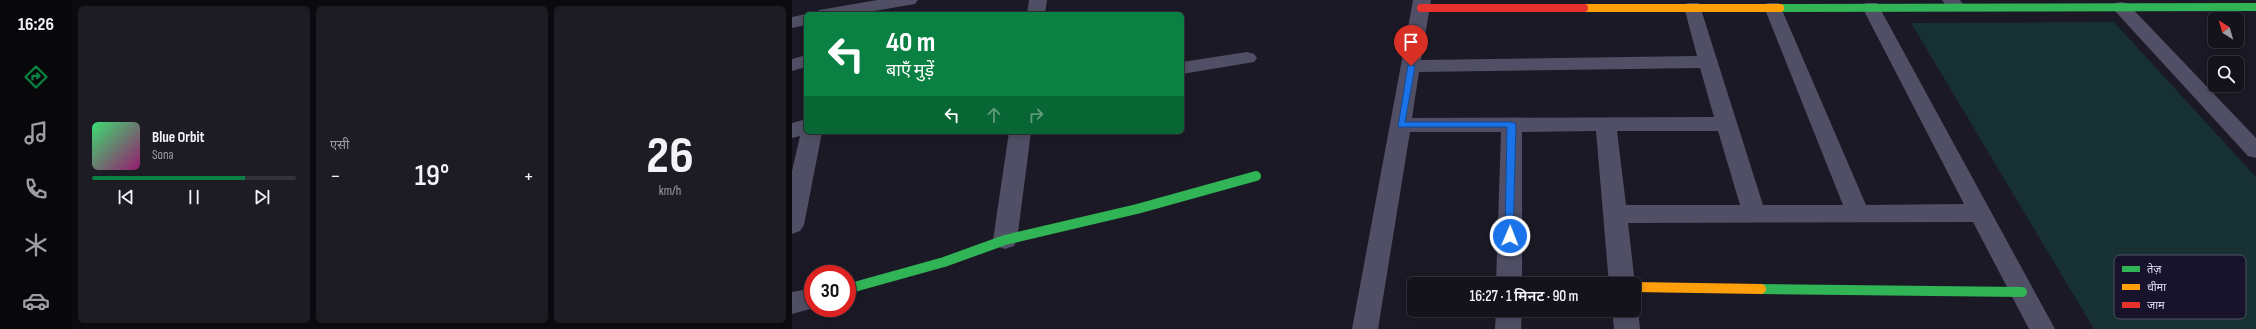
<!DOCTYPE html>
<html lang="hi">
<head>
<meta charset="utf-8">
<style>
  :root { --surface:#14131c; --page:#1d1c25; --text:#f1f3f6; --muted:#9d9ea3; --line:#33323b; --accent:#0b8043 }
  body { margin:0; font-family:"Sofia Sans Condensed","Noto Sans Devanagari",sans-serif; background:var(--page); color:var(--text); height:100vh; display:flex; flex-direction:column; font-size:15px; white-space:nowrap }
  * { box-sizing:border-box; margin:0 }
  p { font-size:13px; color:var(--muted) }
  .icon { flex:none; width:22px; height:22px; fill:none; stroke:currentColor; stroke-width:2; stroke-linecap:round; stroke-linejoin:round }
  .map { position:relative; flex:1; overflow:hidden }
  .sheet { display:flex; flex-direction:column; gap:6px; padding:6px; background:#0b0a0f; width:720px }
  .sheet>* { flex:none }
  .guide { position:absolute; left:12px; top:12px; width:380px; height:122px; border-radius:6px; box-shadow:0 2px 10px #0003,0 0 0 1px var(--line); background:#0b8043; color:#fff; overflow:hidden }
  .needle { width:26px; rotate:323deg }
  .tools { position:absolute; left:1416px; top:12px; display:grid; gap:8px }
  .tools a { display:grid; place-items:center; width:36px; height:36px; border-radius:6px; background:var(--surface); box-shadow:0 2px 10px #0003,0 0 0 1px var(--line); font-size:20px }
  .speed { position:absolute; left:12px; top:265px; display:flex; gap:8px; font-size:20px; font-weight:700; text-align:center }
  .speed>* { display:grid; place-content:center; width:52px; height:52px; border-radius:50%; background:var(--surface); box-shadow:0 2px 10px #0003,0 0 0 1px var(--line); line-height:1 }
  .speed .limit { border:6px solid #d22; background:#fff; color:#111 }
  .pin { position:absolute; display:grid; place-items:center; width:34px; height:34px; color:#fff; margin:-41px -17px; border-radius:50% 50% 50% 0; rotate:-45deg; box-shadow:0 0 4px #0007 }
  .pin .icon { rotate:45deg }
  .me { position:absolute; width:44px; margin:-22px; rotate:1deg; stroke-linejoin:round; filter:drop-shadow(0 0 3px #0008) }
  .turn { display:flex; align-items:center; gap:14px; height:84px; padding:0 16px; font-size:18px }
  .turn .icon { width:52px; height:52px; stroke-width:2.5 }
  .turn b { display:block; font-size:28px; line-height:34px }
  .lanes { display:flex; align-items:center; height:38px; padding:0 16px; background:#0003; justify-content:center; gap:20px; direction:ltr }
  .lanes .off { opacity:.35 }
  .big { font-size:30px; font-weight:600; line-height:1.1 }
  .sheet .card { flex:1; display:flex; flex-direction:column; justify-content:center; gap:6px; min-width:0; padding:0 14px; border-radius:6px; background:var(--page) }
  .sheet .dial { align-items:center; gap:0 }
  .dial b { font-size:52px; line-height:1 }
  .song { display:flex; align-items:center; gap:12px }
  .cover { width:48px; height:48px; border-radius:6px; background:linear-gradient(135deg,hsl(140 70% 55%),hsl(320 70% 35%)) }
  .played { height:4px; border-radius:2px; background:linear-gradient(90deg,var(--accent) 75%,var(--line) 75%) }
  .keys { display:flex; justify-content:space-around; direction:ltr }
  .heat { display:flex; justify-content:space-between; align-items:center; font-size:22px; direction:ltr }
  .sheet .tiles { flex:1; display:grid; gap:6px; grid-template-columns:repeat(3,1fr) }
  .trip { position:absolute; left:615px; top:277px; width:234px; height:40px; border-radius:6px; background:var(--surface); box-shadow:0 2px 10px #0003,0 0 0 1px var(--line); font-weight:600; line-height:40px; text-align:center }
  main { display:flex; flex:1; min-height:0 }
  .menu { display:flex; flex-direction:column; width:72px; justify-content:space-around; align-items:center; background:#08080b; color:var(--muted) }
  .menu .icon { width:28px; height:28px }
  .menu .selected { color:var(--accent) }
  .menu b { font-size:18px; color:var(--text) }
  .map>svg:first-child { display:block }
</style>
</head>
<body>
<main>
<nav class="menu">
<b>16:26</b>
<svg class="icon selected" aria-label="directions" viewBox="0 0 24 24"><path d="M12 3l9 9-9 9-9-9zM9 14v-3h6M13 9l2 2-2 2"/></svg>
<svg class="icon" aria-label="music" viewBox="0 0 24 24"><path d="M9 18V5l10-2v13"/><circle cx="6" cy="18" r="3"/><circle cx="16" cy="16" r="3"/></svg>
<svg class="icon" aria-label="phone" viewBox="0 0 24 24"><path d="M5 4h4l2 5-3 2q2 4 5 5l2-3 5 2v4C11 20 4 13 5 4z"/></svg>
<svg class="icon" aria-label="climate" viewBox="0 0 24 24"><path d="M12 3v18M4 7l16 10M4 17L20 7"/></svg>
<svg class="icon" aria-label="car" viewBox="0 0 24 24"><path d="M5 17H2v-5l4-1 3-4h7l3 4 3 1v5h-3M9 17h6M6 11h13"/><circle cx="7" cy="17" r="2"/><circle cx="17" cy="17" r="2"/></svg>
</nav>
<section class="sheet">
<div class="tiles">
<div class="card">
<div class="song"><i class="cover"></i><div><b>Blue Orbit</b><p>Sona</p></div></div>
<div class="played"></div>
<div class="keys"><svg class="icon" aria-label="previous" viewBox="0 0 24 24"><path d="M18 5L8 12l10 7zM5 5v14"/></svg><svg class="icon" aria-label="pause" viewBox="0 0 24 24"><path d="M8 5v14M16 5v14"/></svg><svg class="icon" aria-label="next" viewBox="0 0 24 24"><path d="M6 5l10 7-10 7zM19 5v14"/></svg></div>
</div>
<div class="card"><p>एसी</p>
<div class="heat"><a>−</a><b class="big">19°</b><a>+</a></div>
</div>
<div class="card dial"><b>26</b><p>km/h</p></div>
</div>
</section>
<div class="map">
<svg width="1464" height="329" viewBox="0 0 1464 329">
  <rect width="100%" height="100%" fill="#1a1925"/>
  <path fill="#173031" d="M1322,22L1464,177V329H1302L1119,23Z"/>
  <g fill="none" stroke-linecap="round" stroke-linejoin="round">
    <g fill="#504f65" fill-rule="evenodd">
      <path d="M85,0H126L123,4L117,5L65,14H24L27,10L33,9Z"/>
      <path d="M237,0H255L253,14H235Z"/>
      <path d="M621,0H639L629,60L905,56L892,7L895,3H907L971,205H1051L972,7L975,3H987L1074,205L1172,204L1070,7L1073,3H1085L1263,329H1237L1181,222L836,223L843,284H817L804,131L730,132V284H704L709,132H618L586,329H560ZM908,68L922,117L620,118L627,72ZM825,131H926L948,205H834Z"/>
      <path d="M1150,0H1168L1173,7L1170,11H1158Z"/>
      <path d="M1329,2L1335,3L1464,138V158L1456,156L1323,11L1320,7L1323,3Z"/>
      <path d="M14,14V25L0,28V17Z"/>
      <path d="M455,52L462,54L465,58L462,62L390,74V62Z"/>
      <path d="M14,55V67L0,71V59Z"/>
      <path d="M14,119V132H30L12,225L8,231L0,234V171L8,136L0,138V123Z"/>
      <path d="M217,132H239L225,240L222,246L213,249L204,246L201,240Z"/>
      <path d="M21,288L22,308L0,314V292Z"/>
      <path d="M842,302L846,310L848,329H822L820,310H842Z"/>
      <path d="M704,310H730L729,329H703Z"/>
    </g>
    <path stroke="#30b455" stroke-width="8" d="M988,8L1464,7"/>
    <g stroke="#30b455" stroke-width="10">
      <path d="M55,289L152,262L213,240L345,209L464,176"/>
      <path d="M969,289L1230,292"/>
    </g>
    <path stroke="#ff9f0a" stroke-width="8" d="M792,8H988"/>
    <path stroke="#ff9f0a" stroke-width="10" d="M842,287L969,289"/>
    <path stroke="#e5322d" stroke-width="8" d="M629,8H792"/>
  </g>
  <path fill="#1a73e8" stroke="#114b97" d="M616,65L623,66L613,122H720L724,124L721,239L718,240L713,236L715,127H606Z"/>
  <rect x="1322" y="255" width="132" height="64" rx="6" fill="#17132b" stroke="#54506a" stroke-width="1"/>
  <rect x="1330" y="266" width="18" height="6" fill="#30b455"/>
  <rect x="1330" y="284" width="18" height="6" fill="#ff9f0a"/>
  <rect x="1330" y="302" width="18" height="6" fill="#e5322d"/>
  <g font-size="11" fill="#e2defd">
    <text x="1355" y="273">तेज़</text>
    <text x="1355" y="291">धीमा</text>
    <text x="1355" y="309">जाम</text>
  </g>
</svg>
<div class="tools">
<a><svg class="needle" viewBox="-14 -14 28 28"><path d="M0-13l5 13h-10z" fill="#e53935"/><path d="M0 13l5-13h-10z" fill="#9d9ea3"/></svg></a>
<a><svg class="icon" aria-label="search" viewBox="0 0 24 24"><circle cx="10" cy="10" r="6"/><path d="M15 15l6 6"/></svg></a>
</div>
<div class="speed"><div class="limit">30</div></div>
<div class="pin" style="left:619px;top:66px;background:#d93025"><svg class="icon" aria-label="arrive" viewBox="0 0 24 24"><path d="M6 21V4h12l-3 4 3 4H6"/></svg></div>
<svg class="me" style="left:718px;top:236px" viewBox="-20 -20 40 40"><circle r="17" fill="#1a73e8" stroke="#fff" stroke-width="3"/><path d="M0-11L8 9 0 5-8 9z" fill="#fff"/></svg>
<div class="trip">16:27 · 1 मिनट · 90 m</div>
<div class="guide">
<div class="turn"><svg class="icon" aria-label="left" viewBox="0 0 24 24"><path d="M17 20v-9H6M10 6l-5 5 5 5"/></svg><div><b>40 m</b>बाएँ मुड़ें</div></div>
<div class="lanes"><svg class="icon" aria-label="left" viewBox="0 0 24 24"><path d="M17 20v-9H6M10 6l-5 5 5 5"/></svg><svg class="icon off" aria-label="ahead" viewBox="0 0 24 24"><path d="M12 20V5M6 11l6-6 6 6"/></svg><svg class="icon off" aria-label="right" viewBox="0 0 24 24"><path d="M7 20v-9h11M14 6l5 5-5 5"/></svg></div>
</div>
</div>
</main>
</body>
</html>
